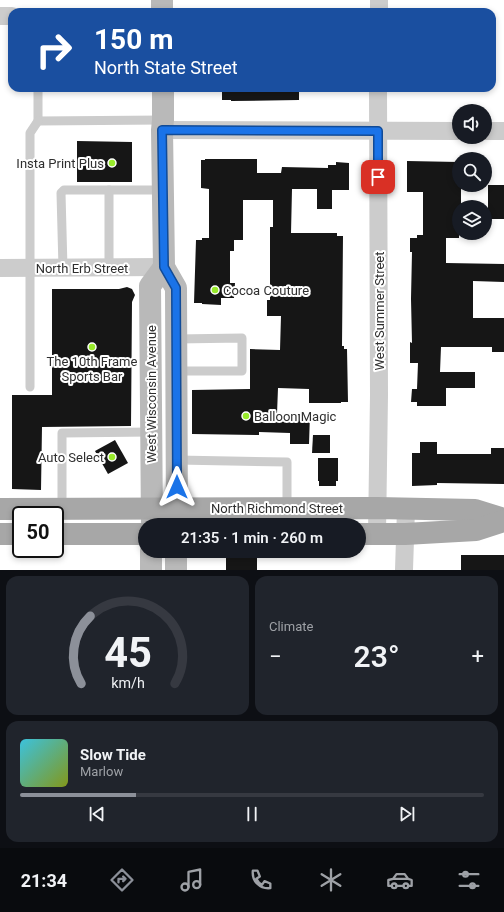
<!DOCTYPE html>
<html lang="en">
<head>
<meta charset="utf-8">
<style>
  :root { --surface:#171b24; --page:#20242c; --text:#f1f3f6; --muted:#9ea1a6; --line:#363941; --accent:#8c9099 }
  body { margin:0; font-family:Roboto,sans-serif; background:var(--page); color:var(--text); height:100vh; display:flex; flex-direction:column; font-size:15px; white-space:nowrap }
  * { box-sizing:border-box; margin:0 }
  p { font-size:13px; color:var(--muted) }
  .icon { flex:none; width:22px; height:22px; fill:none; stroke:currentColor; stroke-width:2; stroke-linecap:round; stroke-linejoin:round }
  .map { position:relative; height:570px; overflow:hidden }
  .sheet { display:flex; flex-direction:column; gap:6px; padding:6px; background:#0d0f14; flex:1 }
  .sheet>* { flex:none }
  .guide { position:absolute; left:8px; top:8px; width:488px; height:84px; border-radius:12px; box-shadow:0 2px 6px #0003; background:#1a4fa0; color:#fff; overflow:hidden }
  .buttons { position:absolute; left:452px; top:104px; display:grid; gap:8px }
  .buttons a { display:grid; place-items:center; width:40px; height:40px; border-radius:50%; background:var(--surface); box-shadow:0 2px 6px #0003; font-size:20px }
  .speed { position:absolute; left:12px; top:506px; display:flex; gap:8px; font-size:20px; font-weight:700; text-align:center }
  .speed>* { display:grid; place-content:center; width:52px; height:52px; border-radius:50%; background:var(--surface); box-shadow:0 2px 6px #0003; line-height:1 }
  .speed .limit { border:2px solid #111; border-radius:6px; background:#fff; color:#111 }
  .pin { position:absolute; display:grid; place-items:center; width:34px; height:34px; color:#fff; margin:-17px; border-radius:8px; box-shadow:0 2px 6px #0006 }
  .me { position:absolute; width:44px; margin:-22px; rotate:0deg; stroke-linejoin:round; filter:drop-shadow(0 0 3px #0008) }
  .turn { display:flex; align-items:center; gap:14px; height:84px; padding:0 20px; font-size:18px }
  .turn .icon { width:52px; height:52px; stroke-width:2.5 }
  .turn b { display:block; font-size:28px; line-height:34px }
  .big { font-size:30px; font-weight:600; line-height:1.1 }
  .sheet .tile { flex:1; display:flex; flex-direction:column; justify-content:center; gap:6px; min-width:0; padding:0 14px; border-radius:12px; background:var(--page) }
  .sheet .dial { align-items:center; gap:0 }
  .dial svg { height:104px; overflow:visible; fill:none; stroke:var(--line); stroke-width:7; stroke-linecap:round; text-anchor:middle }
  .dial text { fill:var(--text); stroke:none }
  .song { display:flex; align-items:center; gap:12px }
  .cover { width:48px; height:48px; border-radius:6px; background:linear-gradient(135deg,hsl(190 70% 55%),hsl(70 70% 35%)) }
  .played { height:4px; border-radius:2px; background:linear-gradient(90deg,var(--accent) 25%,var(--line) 25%) }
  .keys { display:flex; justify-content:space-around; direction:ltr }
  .heat { display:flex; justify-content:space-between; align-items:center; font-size:22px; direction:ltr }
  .sheet .tiles { flex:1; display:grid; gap:6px; grid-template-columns:1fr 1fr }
  .tile:last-child { grid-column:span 2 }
  .trip { position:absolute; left:138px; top:518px; width:228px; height:40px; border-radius:20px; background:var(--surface); box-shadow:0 2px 6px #0003; font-weight:600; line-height:40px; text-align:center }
  .menu { display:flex; height:64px; justify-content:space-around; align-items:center; background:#090b0e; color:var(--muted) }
  .menu .icon { width:28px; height:28px }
  .menu .active { color:var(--accent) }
  .menu b { font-size:18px; color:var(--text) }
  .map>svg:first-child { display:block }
</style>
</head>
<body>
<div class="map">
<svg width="504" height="570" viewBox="0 0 504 570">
  <rect width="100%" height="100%" fill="#fff"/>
  <g fill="#161616">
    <path d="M222,88H299V100L231,101V100H222Z"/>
    <path d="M77,141L132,142V182H77Z"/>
    <path d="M205,159H257V173H281L282,167L328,168V165H336V162L349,163V190H332V209H317V189H292L291,233H337V236H343L342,346H344V349H347L348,402H341V403H309V389L278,388L277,414H310L309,444H290V433L259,432V435L192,434V390L250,389V349L280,350L281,316H267V300H270V227H273V200H243V240H234V251H230V283H235L234,298H221V305L202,304V303H194L196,240H202V238H209V189L201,188V160H205Z"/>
    <path d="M407,161L459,162V185H461V207H459V238H446V263L504,264V282L473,281V318H504V352H492V347H441L440,372H475V388H446V406H417V402H411L412,389H417L418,363H410V342L412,343L411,299L412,252H410V238H417V235H423V192H407Z"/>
    <rect x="488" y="185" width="16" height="34"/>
    <path d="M127,287L132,289L135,295L132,302L131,426L42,427L41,490L12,489V395H52V289H119Z"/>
    <path d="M313,435H330V453H312Z"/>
    <path d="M115,440L128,463L108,474L95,451Z"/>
    <path d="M420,442H437V454H491V448H504V484L437,483V485L412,486V453H420Z"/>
    <path d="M318,458H338V481H336V486H319V481H318Z"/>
    <rect x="226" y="551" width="31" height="19"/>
    <rect x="461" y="555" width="43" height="15"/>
  </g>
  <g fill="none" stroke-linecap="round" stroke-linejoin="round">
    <g stroke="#ccc" stroke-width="9">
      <path d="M38,88V121L163,120"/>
      <path d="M109,190V268"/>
      <path d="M63,268L61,193L64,190H164"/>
      <path d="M177,339L242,338V371H177"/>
      <path d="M30,387V133L38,121"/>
      <path d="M177,460L287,462V508"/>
      <path d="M62,509V433L151,432"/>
    </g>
    <g stroke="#ccc" stroke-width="18">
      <path d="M379,12V0"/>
      <path d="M0,16H12"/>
      <path d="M162,130L459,131"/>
      <path d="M485,131H504"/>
      <path d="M0,268L164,267"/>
      <path d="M377,534L379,395L378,88"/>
      <path d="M404,570L406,509"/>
    </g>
    <g stroke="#b9b9b9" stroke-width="22">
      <path d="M162,0V12"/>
      <path d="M163,88V120L162,130L164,267L176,288L177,525"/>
      <path d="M152,525L150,286L164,267"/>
      <path d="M151,570V551"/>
      <path d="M176,570V551"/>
    </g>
    <g stroke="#a7a7a7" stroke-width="22">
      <path d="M0,509L377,508L475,510L504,519"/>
      <path d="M0,534H21"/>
      <path d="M55,534H145"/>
      <path d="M359,534H405L476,530L504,521"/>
    </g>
  </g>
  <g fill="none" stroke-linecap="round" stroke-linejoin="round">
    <g stroke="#114b97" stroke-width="10">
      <path id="route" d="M177,487L176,288L164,267L162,130L378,131V177"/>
    </g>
    <use href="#route" stroke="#1a73e8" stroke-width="7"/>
  </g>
  <g fill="#98eb2b" stroke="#fff" stroke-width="1.5">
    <circle cx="112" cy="163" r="4"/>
    <circle cx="215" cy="290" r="4"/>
    <circle cx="92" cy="347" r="4"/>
    <circle cx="246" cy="416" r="4"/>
    <circle cx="112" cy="457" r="4"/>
  </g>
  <g text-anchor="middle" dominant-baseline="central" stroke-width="4" stroke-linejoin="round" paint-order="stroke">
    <g font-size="13" fill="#2f2f2f" stroke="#fff" text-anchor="end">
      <text x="104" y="163">Insta Print Plus</text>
      <text x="223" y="290" text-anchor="start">Cocoa Couture</text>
      <text x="92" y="361" text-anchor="middle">The 10th Frame<tspan x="92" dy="15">Sports Bar</tspan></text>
      <text x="254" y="416" text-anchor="start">Balloon Magic</text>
      <text x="104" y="457">Auto Select</text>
    </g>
    <g font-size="13" fill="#2f2f2f" stroke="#fff">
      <text x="82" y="268">North Erb Street</text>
      <text transform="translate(379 311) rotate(-90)">West Summer Street</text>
      <text transform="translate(151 394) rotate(-90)">West Wisconsin Avenue</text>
      <text x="277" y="508">North Richmond Street</text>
    </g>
  </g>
</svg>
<div class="buttons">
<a><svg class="icon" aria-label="sound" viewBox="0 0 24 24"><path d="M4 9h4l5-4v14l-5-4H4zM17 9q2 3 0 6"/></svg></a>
<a><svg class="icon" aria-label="search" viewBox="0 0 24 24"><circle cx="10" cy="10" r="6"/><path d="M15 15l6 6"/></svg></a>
<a><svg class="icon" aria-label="layers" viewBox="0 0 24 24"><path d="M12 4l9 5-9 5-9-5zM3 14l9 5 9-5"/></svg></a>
</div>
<div class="speed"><div class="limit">50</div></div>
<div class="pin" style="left:378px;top:177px;background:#d93025"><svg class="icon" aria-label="arrive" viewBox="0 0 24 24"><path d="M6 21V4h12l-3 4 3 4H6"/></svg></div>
<svg class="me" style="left:177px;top:487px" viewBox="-20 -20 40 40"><path d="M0-17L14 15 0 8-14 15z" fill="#1a73e8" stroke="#fff" stroke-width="4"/></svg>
<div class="trip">21:35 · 1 min · 260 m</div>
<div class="guide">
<div class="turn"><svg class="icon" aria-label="right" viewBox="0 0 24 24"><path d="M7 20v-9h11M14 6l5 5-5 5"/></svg><div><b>150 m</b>North State Street</div></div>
</div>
</div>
<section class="sheet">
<div class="tiles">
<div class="tile dial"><svg viewBox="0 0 100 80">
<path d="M14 69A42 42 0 1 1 86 69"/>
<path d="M14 69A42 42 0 0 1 21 17" stroke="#8c9099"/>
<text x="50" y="56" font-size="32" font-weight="700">45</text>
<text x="50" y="72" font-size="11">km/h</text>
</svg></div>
<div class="tile"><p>Climate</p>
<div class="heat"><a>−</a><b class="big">23°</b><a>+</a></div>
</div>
<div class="tile">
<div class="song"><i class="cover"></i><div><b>Slow Tide</b><p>Marlow</p></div></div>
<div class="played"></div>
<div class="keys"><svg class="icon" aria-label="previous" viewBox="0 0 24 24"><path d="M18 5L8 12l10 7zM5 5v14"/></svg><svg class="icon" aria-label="pause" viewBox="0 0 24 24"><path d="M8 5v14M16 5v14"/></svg><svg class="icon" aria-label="next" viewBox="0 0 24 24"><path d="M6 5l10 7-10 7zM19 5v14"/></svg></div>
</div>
</div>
</section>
<nav class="menu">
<b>21:34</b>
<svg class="icon active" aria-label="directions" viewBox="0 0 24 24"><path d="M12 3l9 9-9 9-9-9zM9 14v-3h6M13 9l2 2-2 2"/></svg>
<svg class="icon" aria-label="music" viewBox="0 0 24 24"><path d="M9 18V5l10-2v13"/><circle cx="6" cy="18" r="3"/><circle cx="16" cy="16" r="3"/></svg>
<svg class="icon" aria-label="phone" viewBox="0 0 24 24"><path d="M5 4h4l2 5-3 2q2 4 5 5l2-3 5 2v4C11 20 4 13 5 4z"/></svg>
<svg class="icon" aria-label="climate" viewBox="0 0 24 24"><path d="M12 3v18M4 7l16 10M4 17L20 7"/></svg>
<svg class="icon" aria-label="car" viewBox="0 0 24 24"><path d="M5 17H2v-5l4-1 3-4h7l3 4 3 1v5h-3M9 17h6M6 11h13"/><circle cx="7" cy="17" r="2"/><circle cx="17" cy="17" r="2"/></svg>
<svg class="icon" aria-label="filters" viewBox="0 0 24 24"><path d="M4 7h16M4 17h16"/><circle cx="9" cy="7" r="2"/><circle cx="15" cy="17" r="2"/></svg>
</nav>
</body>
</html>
